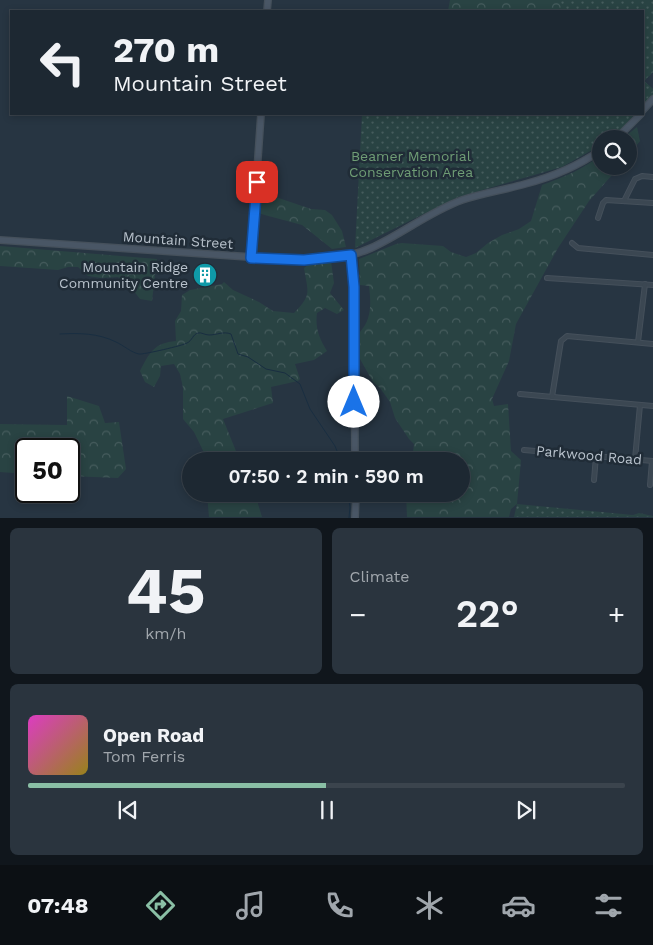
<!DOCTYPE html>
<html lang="en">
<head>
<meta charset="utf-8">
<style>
  :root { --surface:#1d2832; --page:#2a343e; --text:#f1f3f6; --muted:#a0a6ac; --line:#3b444d; --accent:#8abfa5 }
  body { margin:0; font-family:"Work Sans",sans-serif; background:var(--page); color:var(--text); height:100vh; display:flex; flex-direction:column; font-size:19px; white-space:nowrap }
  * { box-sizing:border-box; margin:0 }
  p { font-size:16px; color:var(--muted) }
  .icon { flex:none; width:28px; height:28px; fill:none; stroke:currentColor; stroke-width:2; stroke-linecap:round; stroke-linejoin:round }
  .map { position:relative; height:518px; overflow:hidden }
  .panel { display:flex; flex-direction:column; gap:10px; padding:10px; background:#10161c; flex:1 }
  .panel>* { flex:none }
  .banner { position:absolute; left:10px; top:10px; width:634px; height:105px; border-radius:0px; box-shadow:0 2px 8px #0003,0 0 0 1px var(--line); background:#1d2832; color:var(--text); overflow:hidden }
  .fabs { position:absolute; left:592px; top:130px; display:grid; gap:10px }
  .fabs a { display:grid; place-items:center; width:45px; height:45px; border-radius:50%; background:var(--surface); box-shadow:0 2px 8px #0003,0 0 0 1px var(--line); font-size:25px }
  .speed { position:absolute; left:15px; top:438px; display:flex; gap:10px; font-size:25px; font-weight:700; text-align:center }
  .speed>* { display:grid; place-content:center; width:65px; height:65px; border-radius:50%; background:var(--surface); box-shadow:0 2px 8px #0003,0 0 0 1px var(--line); line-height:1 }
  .speed .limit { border:2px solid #111; border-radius:8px; background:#fff; color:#111 }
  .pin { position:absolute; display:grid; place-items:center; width:42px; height:42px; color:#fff; margin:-21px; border-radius:10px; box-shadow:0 2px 8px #0006 }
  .me { position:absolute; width:55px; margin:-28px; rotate:0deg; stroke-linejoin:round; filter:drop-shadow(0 0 4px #0008) }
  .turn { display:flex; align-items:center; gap:18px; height:105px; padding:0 20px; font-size:22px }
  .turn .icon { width:65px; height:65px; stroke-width:2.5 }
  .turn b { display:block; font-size:35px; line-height:42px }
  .big { font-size:38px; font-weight:600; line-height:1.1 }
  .panel .tile { flex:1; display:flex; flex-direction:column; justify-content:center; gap:8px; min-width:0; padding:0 18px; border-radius:8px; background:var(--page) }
  .panel .dial { align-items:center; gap:0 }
  .dial b { font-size:65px; line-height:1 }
  .song { display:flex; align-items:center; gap:15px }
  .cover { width:60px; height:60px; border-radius:8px; background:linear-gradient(135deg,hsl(310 70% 55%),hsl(50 70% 35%)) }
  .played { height:5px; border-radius:2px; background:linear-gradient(90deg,var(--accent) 50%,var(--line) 50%) }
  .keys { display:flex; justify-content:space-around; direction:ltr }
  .heat { display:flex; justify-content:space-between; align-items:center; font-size:28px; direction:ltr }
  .panel .tiles { flex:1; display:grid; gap:10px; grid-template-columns:1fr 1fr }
  .tile:last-child { grid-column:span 2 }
  .trip { position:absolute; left:182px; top:452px; width:288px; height:50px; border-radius:25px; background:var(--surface); box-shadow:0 2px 8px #0003,0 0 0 1px var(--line); font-weight:600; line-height:50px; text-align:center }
  .tabs { display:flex; height:80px; justify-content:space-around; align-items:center; background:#0c1014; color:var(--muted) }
  .tabs .icon { width:35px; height:35px }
  .tabs .on { color:var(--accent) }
  .tabs b { font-size:22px; color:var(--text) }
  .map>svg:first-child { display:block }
</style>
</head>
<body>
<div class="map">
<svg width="653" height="518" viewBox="0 0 653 518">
  <defs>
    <pattern id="forest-crowns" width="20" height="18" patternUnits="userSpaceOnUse" patternTransform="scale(1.25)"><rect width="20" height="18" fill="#294343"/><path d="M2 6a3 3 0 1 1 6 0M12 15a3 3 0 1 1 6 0" fill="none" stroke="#465c5d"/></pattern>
    <pattern id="park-dots" width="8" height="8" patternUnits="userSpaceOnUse" patternTransform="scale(1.25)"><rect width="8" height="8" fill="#294343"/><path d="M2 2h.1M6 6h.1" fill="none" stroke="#465c5d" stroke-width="1.8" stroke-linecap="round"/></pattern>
  </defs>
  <rect width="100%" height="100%" fill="#273542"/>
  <g fill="url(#forest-crowns)">
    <path d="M450,0H653V72L644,81L653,89V95L643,108L642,11H448Z"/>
    <path d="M637,127L640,141L629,155V139H622Z"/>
    <path d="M601,155V166H620L589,201L558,248L516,324L509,361L492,399L494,406L508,404L511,451L521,460L517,504L511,509L509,517H407L406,494H461V461H412L414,444L409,439L395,418L390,402L380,388L373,382L360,359V332C372,319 371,303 369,286L360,285L359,259L396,244L402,243L443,246L451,252L466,257L476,253L488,243L502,235L519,229L531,221L542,185C562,178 584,169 601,155Z"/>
    <path d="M261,192L311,209L325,210L332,215L342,231L346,247L332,249L302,225L261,214Z"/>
    <path d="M0,246L157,259L152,301L140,299L130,286L118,277L101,278L88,276L78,267H68L58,270L0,266Z"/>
    <path d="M331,261L334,283L330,293L344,310L337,314L325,308L317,313C315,328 319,338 327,351L314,360L295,364L300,379L298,381L271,387L273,403L223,419L240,461H208L194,432L183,419V388L180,374L174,364L161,366L160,376L154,387L145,382L140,371C150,352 154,343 176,341L175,321L181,311L182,295L190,290L222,284L224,282L233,290L259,302L273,311L294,313C312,294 308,293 304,268L308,265Z"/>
    <path d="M67,396L99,406L105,423L119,422L126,469L118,478L69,476V449H26V474L0,472V424L67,425Z"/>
    <path d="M207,494H255L262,517H265H209Z"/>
  </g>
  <g fill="url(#park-dots)">
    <path d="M558,0H653V72L644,81L653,89V92L643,104L642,11H565Z"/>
    <path d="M362,114H635L613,138L601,139V145L562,167L458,197L355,248Z"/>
    <path d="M517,504L633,515L639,513L653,516V517H514Z"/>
  </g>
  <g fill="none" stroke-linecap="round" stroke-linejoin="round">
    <g stroke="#192e41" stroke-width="1">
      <path d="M60,334C79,333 98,333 116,342C123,345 132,353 139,354C142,355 185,345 187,343C192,341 193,334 198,333C201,332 205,335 209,335C217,335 223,331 231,334L238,354L248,357L266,369L285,373L300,384L310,409L335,446L341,461"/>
      <path d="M348,494L350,507L349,518"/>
    </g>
    <g stroke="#45505b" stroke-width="6">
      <g id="minor">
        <path d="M624,201L635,179L642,176L653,177"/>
        <path d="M598,218L603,203L606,200L653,203"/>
        <path d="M572,243L578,248L653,255"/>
        <path d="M547,278L653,285"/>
        <path d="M638,342L645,284"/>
        <path d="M520,394L653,406"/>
        <path d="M552,397L561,341L567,336L653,344"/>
        <path d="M524,450L653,461"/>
        <path d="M635,459L640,405"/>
        <path d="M594,480L596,456"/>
        <path d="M650,485L652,461"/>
      </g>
    </g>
    <g stroke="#45505b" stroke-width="8">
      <g id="secondary">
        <path d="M267,11L268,0"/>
        <path d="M642,111L653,99"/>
        <path d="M616,139L641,114"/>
        <path d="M0,240L280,259C310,260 343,261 371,248C402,234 429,212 462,200C483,193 504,190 525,184C552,177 578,166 601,150"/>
        <path d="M351,255L354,287L355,461"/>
        <path d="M251,258L261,114"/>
        <path d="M355,518L356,494"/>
      </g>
    </g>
    <use href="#minor" stroke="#3b4752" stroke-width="4"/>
    <use href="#secondary" stroke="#495665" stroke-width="5.5"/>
  </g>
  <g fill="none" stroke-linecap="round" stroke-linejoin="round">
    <g stroke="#114b97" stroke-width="12">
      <path id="route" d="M257,182L251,258L304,260L351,255L354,287V402"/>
    </g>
    <use href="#route" stroke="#1a73e8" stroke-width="9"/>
  </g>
  <defs>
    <g id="building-disc" transform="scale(1.25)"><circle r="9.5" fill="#0f9aa8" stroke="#202c37"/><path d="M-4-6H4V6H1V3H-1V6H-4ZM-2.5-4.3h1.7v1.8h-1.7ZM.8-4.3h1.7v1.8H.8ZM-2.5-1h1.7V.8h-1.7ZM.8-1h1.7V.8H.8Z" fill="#fff"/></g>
  </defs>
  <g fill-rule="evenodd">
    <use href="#building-disc" x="205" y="275"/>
  </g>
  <g text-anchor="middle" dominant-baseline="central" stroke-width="5" stroke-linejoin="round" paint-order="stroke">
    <g font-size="14" fill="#6f9d75" stroke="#202c37">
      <text x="411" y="156">Beamer Memorial<tspan x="411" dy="16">Conservation Area</tspan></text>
    </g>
    <g font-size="14" fill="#b8c2cc" stroke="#202c37">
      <text transform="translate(178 240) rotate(4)">Mountain Street</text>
      <text transform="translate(589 455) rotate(5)">Parkwood Road</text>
    </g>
    <g font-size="14" fill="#b8c2cc" stroke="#202c37" text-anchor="end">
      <text x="188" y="267">Mountain Ridge<tspan x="188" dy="16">Community Centre</tspan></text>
    </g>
  </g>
</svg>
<div class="fabs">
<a><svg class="icon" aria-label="search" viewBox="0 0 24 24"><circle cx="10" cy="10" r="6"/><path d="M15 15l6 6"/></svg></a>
</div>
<div class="speed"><div class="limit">50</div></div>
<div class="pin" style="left:257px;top:182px;background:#d93025"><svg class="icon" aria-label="arrive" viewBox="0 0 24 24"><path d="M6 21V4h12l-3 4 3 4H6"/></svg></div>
<svg class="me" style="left:354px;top:402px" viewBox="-20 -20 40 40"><circle r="19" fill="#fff"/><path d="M0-13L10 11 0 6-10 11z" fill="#1a73e8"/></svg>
<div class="trip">07:50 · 2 min · 590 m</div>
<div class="banner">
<div class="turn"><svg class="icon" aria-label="left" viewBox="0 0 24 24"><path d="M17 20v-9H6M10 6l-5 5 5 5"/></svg><div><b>270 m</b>Mountain Street</div></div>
</div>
</div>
<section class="panel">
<div class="tiles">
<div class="tile dial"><b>45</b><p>km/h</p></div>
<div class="tile"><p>Climate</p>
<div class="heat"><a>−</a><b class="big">22°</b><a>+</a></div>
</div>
<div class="tile">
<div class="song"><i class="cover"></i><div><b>Open Road</b><p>Tom Ferris</p></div></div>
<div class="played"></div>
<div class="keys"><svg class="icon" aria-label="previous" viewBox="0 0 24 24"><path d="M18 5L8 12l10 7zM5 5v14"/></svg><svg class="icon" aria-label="pause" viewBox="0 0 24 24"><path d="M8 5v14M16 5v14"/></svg><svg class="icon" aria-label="next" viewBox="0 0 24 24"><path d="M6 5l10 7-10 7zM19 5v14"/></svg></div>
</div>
</div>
</section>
<nav class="tabs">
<b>07:48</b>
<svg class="icon on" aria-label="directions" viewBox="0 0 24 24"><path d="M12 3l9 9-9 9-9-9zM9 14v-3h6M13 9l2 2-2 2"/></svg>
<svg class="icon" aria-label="music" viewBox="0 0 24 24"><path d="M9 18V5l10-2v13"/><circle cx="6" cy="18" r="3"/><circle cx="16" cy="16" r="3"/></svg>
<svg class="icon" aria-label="phone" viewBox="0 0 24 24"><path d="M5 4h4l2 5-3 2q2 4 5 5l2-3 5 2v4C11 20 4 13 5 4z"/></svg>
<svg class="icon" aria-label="climate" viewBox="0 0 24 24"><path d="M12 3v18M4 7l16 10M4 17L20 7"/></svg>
<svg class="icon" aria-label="car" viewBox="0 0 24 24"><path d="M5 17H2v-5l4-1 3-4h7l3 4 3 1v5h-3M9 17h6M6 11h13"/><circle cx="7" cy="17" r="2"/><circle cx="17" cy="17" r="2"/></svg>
<svg class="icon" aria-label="filters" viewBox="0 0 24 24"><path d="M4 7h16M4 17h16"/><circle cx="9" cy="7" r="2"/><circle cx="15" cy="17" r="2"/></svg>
</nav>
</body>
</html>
